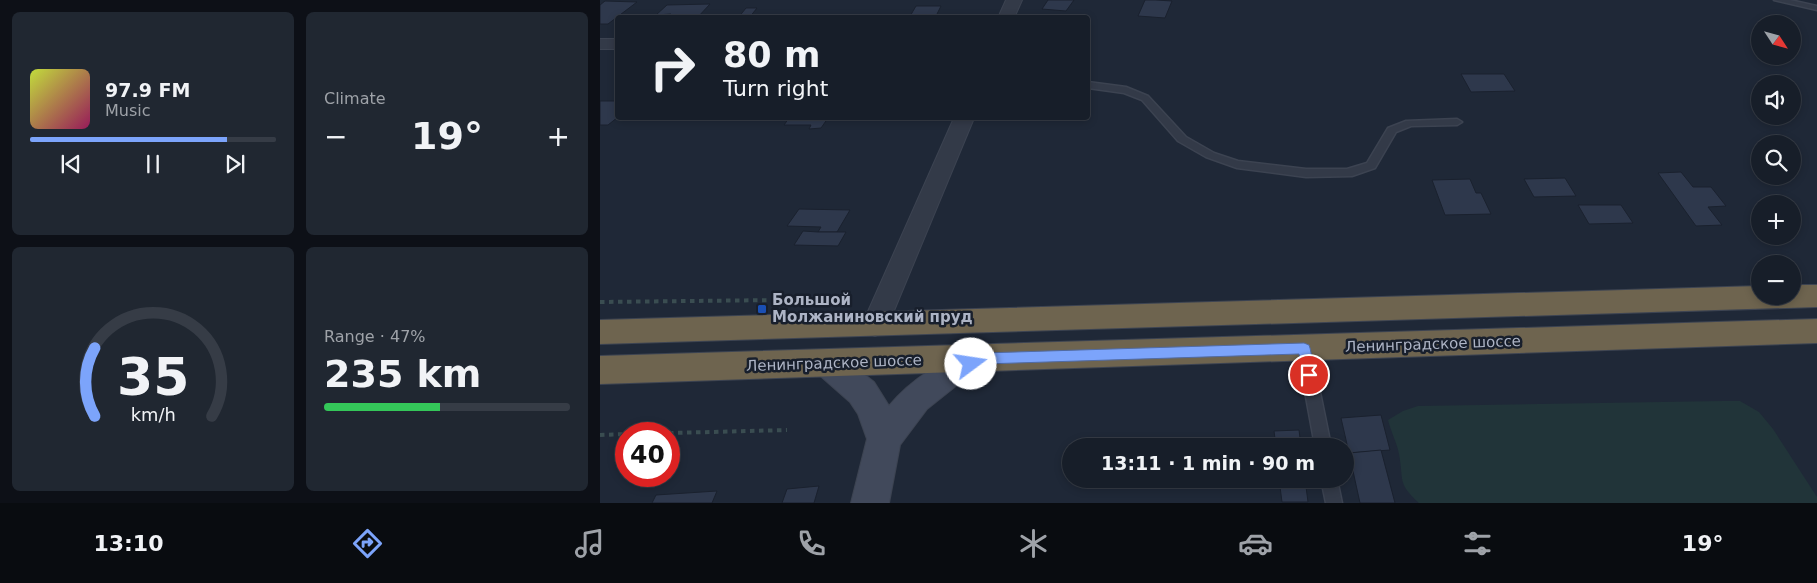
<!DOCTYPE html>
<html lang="en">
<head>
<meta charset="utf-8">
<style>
  :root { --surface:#171e29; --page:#202731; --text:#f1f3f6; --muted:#9ea2a8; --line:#363c46; --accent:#7ca4fb }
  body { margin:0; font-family:"DejaVu Sans",sans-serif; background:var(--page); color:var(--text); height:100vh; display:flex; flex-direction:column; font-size:19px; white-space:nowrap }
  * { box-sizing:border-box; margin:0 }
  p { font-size:16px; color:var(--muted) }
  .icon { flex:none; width:28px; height:28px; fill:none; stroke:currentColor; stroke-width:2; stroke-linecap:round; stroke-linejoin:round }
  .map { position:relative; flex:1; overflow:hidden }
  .details { display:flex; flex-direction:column; gap:12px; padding:12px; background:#0d1017; width:600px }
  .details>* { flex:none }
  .hud { position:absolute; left:15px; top:15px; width:475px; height:105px; border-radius:5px; box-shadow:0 2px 8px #0003,0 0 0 1px var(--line); background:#171e29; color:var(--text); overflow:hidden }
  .needle { width:32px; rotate:126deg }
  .buttons { position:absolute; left:1151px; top:15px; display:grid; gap:10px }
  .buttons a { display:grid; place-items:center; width:50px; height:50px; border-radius:50%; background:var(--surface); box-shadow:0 2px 8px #0003,0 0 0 1px var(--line); font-size:25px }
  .speed { position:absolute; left:15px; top:422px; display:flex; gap:10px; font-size:25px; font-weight:700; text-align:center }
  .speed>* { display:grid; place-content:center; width:65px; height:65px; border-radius:50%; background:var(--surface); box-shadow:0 2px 8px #0003,0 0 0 1px var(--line); line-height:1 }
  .speed .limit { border:8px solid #d22; background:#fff; color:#111 }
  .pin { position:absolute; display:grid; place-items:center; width:42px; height:42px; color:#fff; margin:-21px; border:2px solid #fff; border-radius:50%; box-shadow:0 1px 5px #0007 }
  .me { position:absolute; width:55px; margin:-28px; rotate:76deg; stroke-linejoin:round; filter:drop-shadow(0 0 4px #0008) }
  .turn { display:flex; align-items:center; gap:18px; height:105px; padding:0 25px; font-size:22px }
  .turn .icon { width:65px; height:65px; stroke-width:2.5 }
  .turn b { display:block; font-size:35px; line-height:42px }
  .big { font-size:38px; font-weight:800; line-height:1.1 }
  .details .card { flex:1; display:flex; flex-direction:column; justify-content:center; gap:8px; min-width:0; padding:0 18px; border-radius:8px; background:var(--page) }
  .details .dial { align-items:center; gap:0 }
  .dial svg { height:130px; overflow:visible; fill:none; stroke:var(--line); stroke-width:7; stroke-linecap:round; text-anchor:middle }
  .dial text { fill:var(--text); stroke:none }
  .song { display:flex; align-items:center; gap:15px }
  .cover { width:60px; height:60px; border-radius:8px; background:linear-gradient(135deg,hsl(70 70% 55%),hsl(330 70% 35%)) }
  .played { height:5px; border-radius:2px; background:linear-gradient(90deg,var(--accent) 80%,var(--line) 80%) }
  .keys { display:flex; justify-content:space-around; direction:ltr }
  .heat { display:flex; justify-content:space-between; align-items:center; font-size:28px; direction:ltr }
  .charge { height:8px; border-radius:4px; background:linear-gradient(90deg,#34c759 47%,var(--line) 0) }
  .details .tiles { flex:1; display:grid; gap:12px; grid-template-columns:repeat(2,1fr) }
  .trip { position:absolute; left:462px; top:438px; width:292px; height:50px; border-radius:25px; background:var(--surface); box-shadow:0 2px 8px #0003,0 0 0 1px var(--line); font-weight:800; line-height:50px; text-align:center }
  .menu { display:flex; height:80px; justify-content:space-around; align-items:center; background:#090c10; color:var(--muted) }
  .menu .icon { width:35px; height:35px }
  .menu .selected { color:var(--accent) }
  .menu b { font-size:22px; color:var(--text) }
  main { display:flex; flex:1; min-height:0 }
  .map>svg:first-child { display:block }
</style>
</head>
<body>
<main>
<section class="details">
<div class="tiles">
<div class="card">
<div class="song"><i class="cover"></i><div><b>97.9 FM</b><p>Music</p></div></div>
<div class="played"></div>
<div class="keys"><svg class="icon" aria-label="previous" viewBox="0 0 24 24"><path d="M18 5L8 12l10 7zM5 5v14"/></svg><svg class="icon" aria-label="pause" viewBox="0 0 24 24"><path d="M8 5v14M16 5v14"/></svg><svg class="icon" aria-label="next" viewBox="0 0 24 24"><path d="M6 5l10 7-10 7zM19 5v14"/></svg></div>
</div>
<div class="card"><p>Climate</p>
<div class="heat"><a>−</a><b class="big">19°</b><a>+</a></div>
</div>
<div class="card dial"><svg viewBox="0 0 100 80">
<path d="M14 69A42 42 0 1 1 86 69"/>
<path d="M14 69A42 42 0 0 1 14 27" stroke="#7ca4fb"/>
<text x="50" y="56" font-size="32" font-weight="700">35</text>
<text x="50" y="72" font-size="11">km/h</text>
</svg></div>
<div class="card"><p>Range · 47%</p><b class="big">235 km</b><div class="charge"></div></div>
</div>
</section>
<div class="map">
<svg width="1217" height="503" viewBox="0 0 1217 503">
  <rect width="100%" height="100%" fill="#1f2837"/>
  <path fill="#213439" d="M1122,401H1140L1159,412L1173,429L1217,497V503H819C797,483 804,481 799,454C797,443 791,432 788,420L803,411L818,406Z"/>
  <g fill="#2e384c" stroke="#1a212e">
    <path d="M448,0H474L466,11L442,9Z"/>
    <path d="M545,0H556L572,1L565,18L538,16Z"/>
    <path d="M5,1L37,2L8,24H0V5Z"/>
    <path d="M110,4L97,18H67L71,14L56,15L67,5Z"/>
    <path d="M316,6H341L335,18H309Z"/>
    <path d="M146,8H157L149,18H138Z"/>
    <path d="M861,74H904L915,91L871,92Z"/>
    <path d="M0,101H18V117L8,125H0Z"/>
    <path d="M189,118H228L221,128L209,129L211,125H184Z"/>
    <path d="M1081,172L1093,187H1111L1126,206L1108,207L1122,225L1096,226L1058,173Z"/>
    <path d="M965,178L976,196L934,197L924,179Z"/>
    <path d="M870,179L876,193H881L891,214L845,215L832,180Z"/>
    <path d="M978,205H1021L1033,223L989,224Z"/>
    <path d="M199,209L250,210L237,232H218L221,227L187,226Z"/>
    <path d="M203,231L218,232H246L238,246L194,245Z"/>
    <path d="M781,415L790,450L749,453L741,418Z"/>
    <path d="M699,430L701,446H676L674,431Z"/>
    <path d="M781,450L795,503H760L749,453Z"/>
    <path d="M679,479H705L708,502H682Z"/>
    <path d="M219,486L214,503H182L187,489Z"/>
    <path d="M117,491L112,503H52L56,495Z"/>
  </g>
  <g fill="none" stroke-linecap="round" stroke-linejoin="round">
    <g stroke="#3c4351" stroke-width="3">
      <g id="lane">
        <path d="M1174,0H1190L1217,6V10Z"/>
        <path d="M488,82L526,87L548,96L586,137L614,153L638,161L706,169H747L767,163L788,128L806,121L857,119L862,122L857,125L811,126L796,132L775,168L752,176L706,177L637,168L606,157L578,141L542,100L524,93L488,88Z"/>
        <path d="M704,342L709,344L711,348L731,446H715L697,348L699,344Z"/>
        <path d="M721,479H737L742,503H726Z"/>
      </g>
    </g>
    <g stroke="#3c4351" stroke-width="2">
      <g id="street">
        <path d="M406,0H422L414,18H398Z"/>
        <rect x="0" y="39" width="18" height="10"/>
        <path d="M354,118H374L288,325L284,332L275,336L266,332L262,325Z"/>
      </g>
    </g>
    <g stroke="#3c4351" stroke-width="2">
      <path id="secondary" d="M383,345L394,349L399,358L394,367L357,385L327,409L300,445L289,503H251L267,439L258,414L250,402L216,372L211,363L216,354L227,350L238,354L274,382L289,406C314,376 346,358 383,345Z"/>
    </g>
    <g stroke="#3d4452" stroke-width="2">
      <g id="highway">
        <path d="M1192,285H1217V307L0,344V320L1160,286V296H1192Z"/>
        <path d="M1217,319V343L0,384V356Z"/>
      </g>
    </g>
    <g stroke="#3a4d51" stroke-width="4" stroke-dasharray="4.5 4.5" stroke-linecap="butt">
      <path d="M0,302L182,300"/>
      <path d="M33,434L187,430"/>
      <path d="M0,435L26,434"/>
    </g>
    <use href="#lane" fill="#333a48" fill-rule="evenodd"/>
    <use href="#street" fill="#333a48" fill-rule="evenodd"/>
    <use href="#secondary" fill="#41495b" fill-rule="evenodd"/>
    <use href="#highway" fill="#6e644f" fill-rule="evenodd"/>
  </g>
  <path fill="#7ca4fb" stroke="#516ba3" d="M704,343L709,345L710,348L716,375L714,379L709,381L704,379L699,354L384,364L371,369L366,368L364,364L366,360L383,353Z"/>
  <rect fill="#1a4fb4" stroke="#181f2c" stroke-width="2" x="157" y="304" width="10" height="10" rx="2.5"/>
  <g text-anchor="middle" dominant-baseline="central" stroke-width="5" stroke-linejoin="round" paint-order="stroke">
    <g font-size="15" font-weight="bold" fill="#adb4c5" stroke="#181f2c" text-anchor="start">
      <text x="172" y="300">Большой<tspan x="172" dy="17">Молжаниновский пруд</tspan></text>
    </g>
    <g font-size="15" fill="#adb4c5" stroke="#181f2c">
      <text transform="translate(833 344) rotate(-2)">Ленинградское шоссе</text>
      <text transform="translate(234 363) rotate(-2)">Ленинградское шоссе</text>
    </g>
  </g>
</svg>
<div class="buttons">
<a><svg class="needle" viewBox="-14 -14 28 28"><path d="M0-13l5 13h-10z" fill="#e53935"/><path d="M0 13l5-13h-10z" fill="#9ea2a8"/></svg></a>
<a><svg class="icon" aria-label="sound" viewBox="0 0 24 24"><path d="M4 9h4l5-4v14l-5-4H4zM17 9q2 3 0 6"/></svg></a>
<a><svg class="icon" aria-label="search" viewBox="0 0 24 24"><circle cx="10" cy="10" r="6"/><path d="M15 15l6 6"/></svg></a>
<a>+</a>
<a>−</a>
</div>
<div class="speed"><div class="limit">40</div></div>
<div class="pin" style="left:709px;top:375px;background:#d93025"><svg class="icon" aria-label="arrive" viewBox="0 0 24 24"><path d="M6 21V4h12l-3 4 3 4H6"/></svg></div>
<svg class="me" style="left:371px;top:364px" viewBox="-20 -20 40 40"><circle r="19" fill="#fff"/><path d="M0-13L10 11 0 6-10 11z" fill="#7ca4fb"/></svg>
<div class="trip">13:11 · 1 min · 90 m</div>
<div class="hud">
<div class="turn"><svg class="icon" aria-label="right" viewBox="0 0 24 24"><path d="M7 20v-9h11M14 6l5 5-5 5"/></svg><div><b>80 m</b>Turn right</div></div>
</div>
</div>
</main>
<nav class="menu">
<b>13:10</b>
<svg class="icon selected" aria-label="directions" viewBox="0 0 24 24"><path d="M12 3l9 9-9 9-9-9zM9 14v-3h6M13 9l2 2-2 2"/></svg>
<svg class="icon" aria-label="music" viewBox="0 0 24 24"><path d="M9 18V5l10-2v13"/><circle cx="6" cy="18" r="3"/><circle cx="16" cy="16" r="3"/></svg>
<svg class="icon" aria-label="phone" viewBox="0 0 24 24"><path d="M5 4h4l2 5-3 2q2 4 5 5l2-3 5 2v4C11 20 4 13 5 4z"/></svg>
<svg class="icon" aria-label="climate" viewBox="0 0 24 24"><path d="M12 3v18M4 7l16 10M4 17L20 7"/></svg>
<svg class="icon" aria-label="car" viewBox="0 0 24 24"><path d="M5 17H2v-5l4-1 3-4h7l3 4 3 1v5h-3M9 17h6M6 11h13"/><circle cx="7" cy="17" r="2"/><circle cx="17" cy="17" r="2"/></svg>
<svg class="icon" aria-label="filters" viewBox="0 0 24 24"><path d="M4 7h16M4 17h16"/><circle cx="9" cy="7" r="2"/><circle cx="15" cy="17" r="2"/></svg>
<b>19°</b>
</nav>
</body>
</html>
